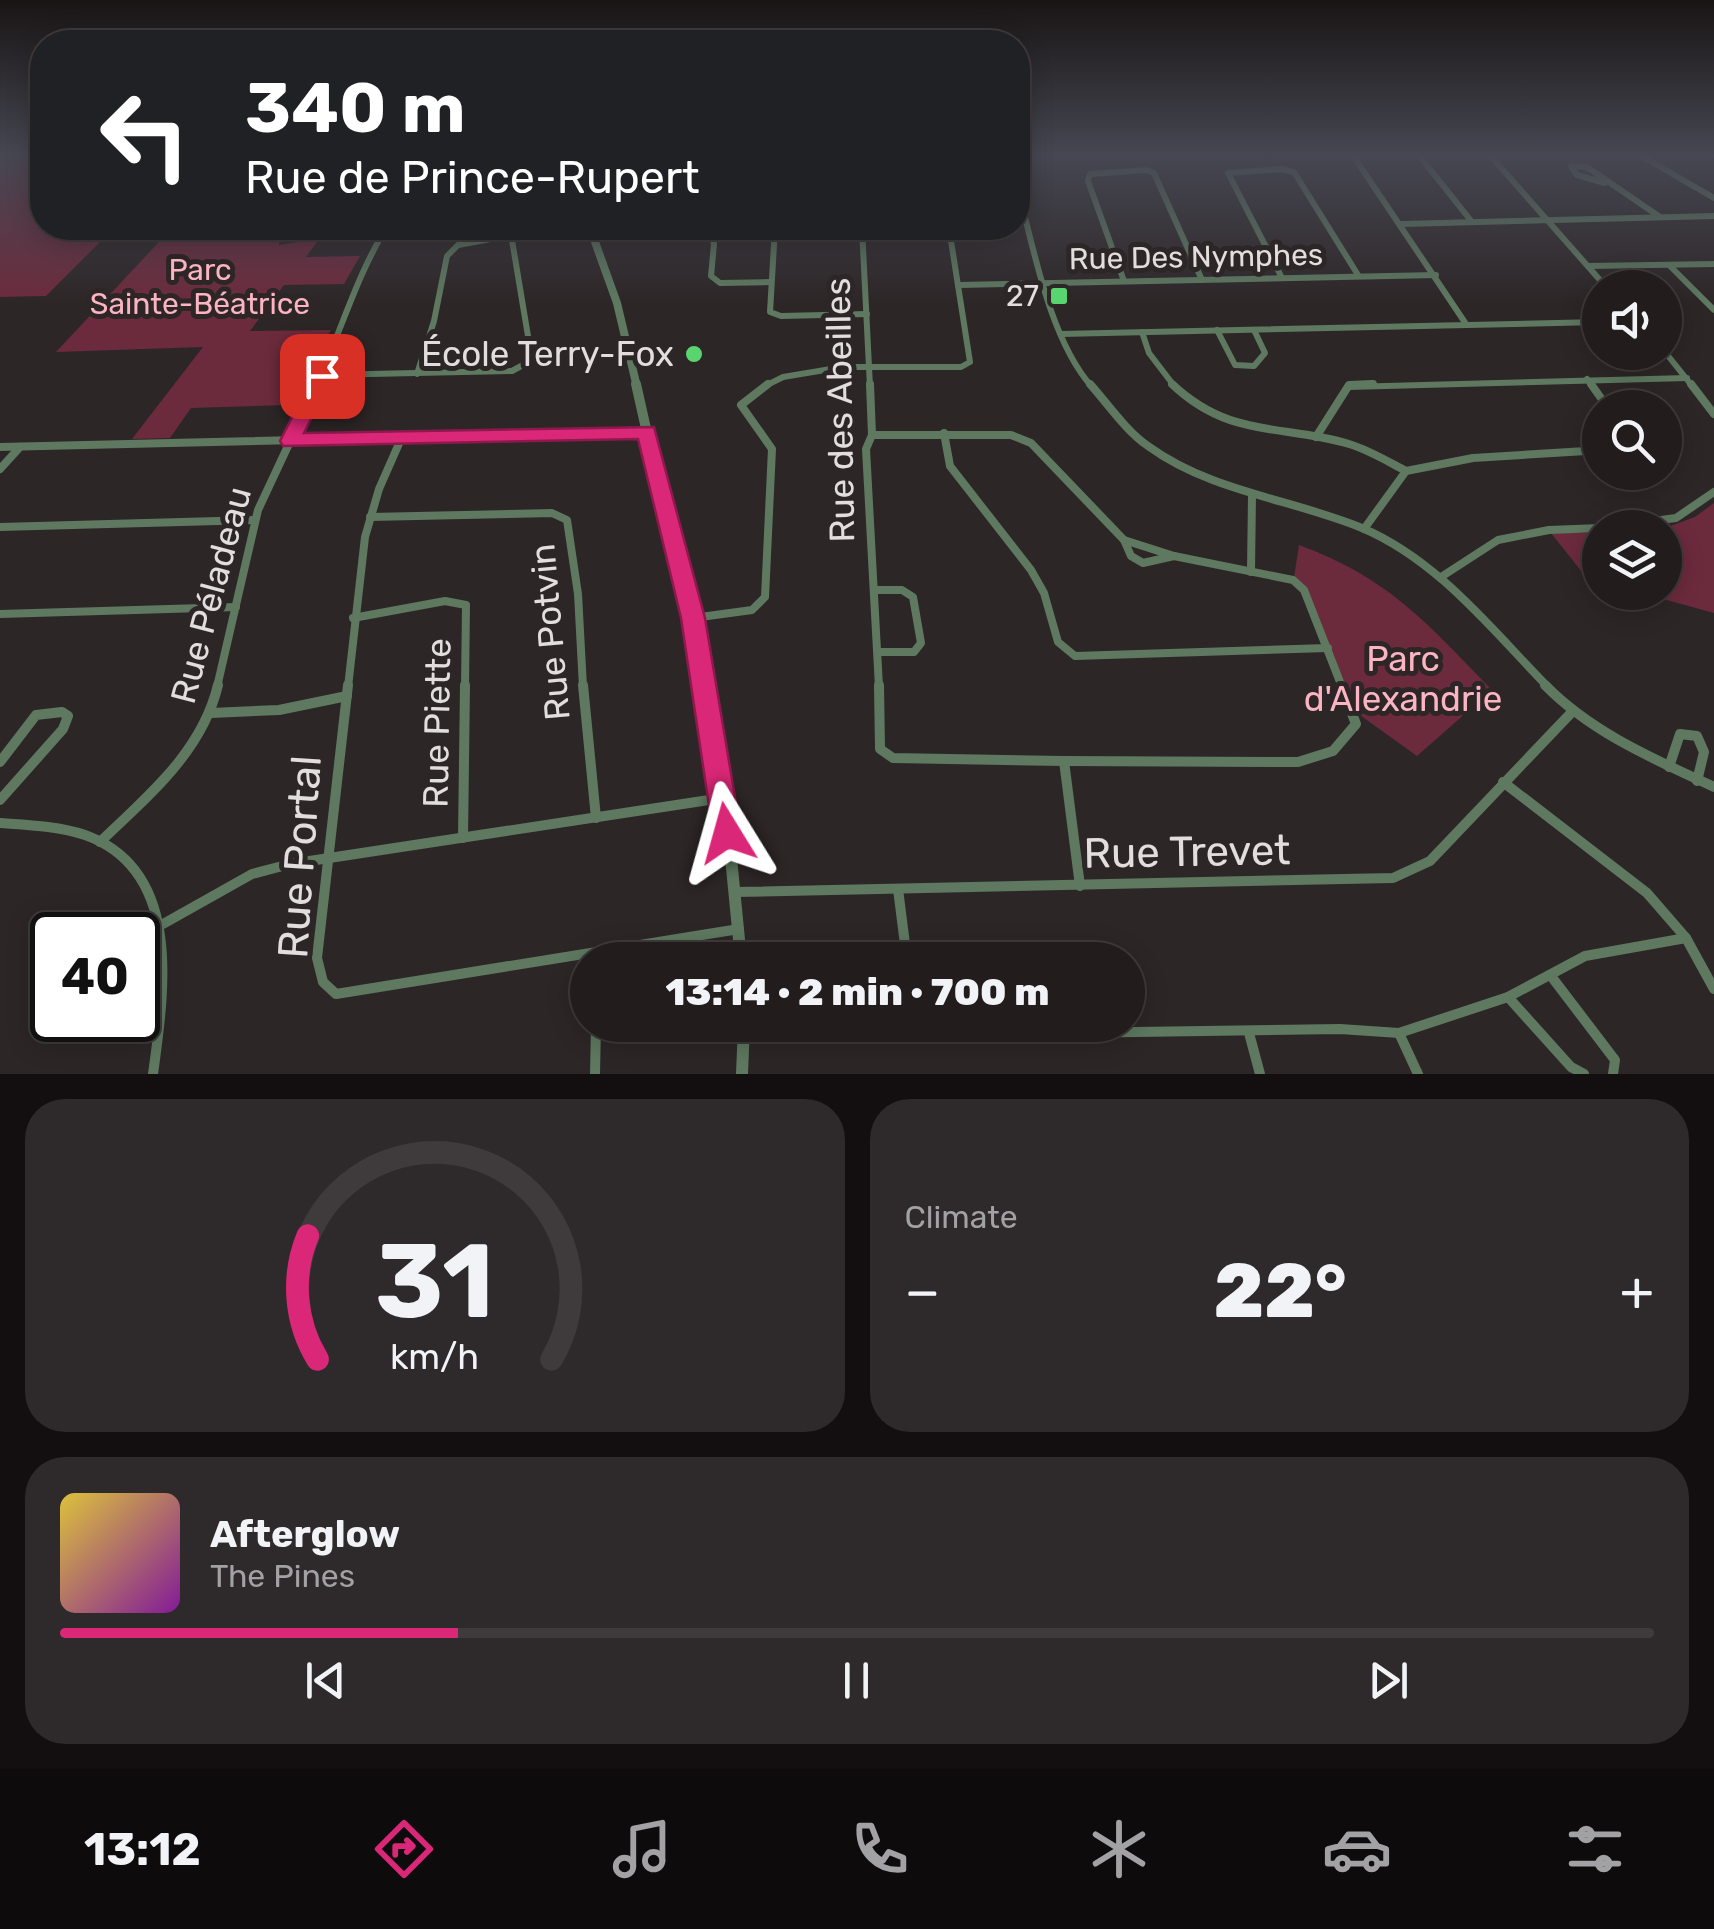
<!DOCTYPE html>
<html lang="en">
<head>
<meta charset="utf-8">
<style>
  :root { --surface:#221c1d; --page:#2e292a; --text:#f1f3f6; --muted:#a2a1a4; --line:#3f3a3b; --accent:#db2777 }
  body { margin:0; font-family:Rubik,sans-serif; background:var(--page); color:var(--text); height:100vh; display:flex; flex-direction:column; font-size:38px; white-space:nowrap }
  * { box-sizing:border-box; margin:0 }
  p { font-size:32px; color:var(--muted) }
  .icon { flex:none; width:55px; height:55px; fill:none; stroke:currentColor; stroke-width:2; stroke-linecap:round; stroke-linejoin:round }
  .map { position:relative; height:1074px; overflow:hidden }
  .details { display:flex; flex-direction:column; gap:25px; padding:25px; background:#130f10; flex:1 }
  .details>* { flex:none }
  .hud { position:absolute; left:30px; top:30px; width:1000px; height:210px; border-radius:40px; box-shadow:0 5px 25px #0003,0 0 0 2px var(--line); background:#202124; color:#fff; overflow:hidden }
  .tools { position:absolute; left:1582px; top:270px; display:grid; gap:20px }
  .tools a { display:grid; place-items:center; width:100px; height:100px; border-radius:50%; background:var(--surface); box-shadow:0 5px 25px #0003,0 0 0 2px var(--line); font-size:50px }
  .speed { position:absolute; left:30px; top:912px; display:flex; gap:20px; font-size:50px; font-weight:700; text-align:center }
  .speed>* { display:grid; place-content:center; width:130px; height:130px; border-radius:50%; background:var(--surface); box-shadow:0 5px 25px #0003,0 0 0 2px var(--line); line-height:1 }
  .speed .limit { border:5px solid #111; border-radius:15px; background:#fff; color:#111 }
  .pin { position:absolute; display:grid; place-items:center; width:85px; height:85px; color:#fff; margin:-42px; border-radius:20px; box-shadow:0 5px 15px #0006 }
  .me { position:absolute; width:110px; margin:-55px; rotate:352deg; stroke-linejoin:round; filter:drop-shadow(0 0 8px #0008) }
  .turn { display:flex; align-items:center; gap:35px; height:210px; padding:0 50px; font-size:45px }
  .turn .icon { width:130px; height:130px; stroke-width:2.5 }
  .turn b { display:block; font-size:70px; line-height:85px }
  .big { font-size:75px; font-weight:800; line-height:1.1 }
  .details .tile { flex:1; display:flex; flex-direction:column; justify-content:center; gap:15px; min-width:0; padding:0 35px; border-radius:40px; background:var(--page) }
  .details .dial { align-items:center; gap:0 }
  .dial svg { height:260px; overflow:visible; fill:none; stroke:var(--line); stroke-width:7; stroke-linecap:round; text-anchor:middle }
  .dial text { fill:var(--text); stroke:none }
  .song { display:flex; align-items:center; gap:30px }
  .cover { width:120px; height:120px; border-radius:15px; background:linear-gradient(135deg,hsl(50 70% 55%),hsl(290 70% 35%)) }
  .played { height:10px; border-radius:5px; background:linear-gradient(90deg,var(--accent) 25%,var(--line) 25%) }
  .keys { display:flex; justify-content:space-around; direction:ltr }
  .heat { display:flex; justify-content:space-between; align-items:center; font-size:55px; direction:ltr }
  .details .tiles { flex:1; display:grid; gap:25px; grid-template-columns:1fr 1fr }
  .tile:last-child { grid-column:span 2 }
  .trip { position:absolute; left:570px; top:942px; width:575px; height:100px; border-radius:50px; background:var(--surface); box-shadow:0 5px 25px #0003,0 0 0 2px var(--line); font-weight:800; line-height:100px; text-align:center }
  .menu { display:flex; height:160px; justify-content:space-around; align-items:center; background:#0e0b0c; color:var(--muted) }
  .menu .icon { width:70px; height:70px }
  .menu .selected { color:var(--accent) }
  .menu b { font-size:45px; color:var(--text) }
  .map>svg:first-child { display:block }
</style>
</head>
<body>
<div class="map">
<svg width="1714" height="1074" viewBox="0 0 1714 1074">
  <rect width="100%" height="100%" fill="#2d2627"/>
  <g fill="#6c2b3d">
    <path d="M0,154H42V228H114L46,296L0,297Z"/>
    <path d="M172,228H269L280,236L279,245L298,242L300,228H327L306,257L360,256L344,284L284,285L250,331L331,330L287,405L191,408L170,438L132,439L203,347L56,352Z"/>
    <path d="M1714,503V613L1663,599L1657,593L1665,592V528L1695,517Z"/>
    <path d="M1551,533H1600V572H1582Z"/>
    <path d="M1299,545C1389,578 1428,624 1492,690L1417,756L1357,713L1306,591L1294,578Z"/>
  </g>
  <g fill="none" stroke-linecap="round" stroke-linejoin="round">
    <g stroke="#5e7960" stroke-width="6">
      <path d="M1352,154L1466,324"/>
      <path d="M1418,154L1472,222"/>
      <path d="M1489,154L1607,288"/>
      <path d="M1638,154L1714,198"/>
      <path d="M1605,183L1577,175L1571,166L1587,167L1660,217"/>
      <path d="M1018,189C1034,250 1050,340 1092,387"/>
      <path d="M1402,224L1714,216"/>
      <path d="M709,228L714,244L711,276L720,283L771,282"/>
      <path d="M775,228L770,312L781,316L867,314"/>
      <path d="M862,228L870,387"/>
      <path d="M711,233L774,232"/>
      <path d="M1588,266L1714,264"/>
      <path d="M1670,266L1714,310"/>
      <path d="M1282,278L1228,173L1282,169L1294,172L1358,275"/>
      <path d="M1124,281L1088,181L1090,174L1147,170L1154,173L1202,280"/>
      <path d="M958,285L1436,275"/>
      <path d="M1217,330L1235,365L1254,366L1265,353L1254,330"/>
      <path d="M1142,332L1149,353L1175,387"/>
      <path d="M1061,334L1600,322"/>
      <path d="M1665,352L1693,387"/>
      <path d="M417,374L434,321L447,256L458,245L512,235"/>
      <path d="M323,375L512,371L532,360L510,228"/>
      <path d="M1587,379L1593,387"/>
      <path d="M315,387C341,333 355,279 386,228"/>
      <path d="M763,387L783,377L843,367H961L970,362L949,228"/>
      <path d="M1348,387L1687,378"/>
    </g>
    <g stroke="#5e7960" stroke-width="8">
      <path d="M870,384L872,435L866,449L879,687"/>
      <path d="M1090,384C1108,404 1126,431 1148,446C1211,492 1292,499 1362,528C1438,560 1492,630 1548,687"/>
      <path d="M1172,384C1230,439 1282,424 1349,444C1369,450 1387,461 1406,471"/>
      <path d="M1591,384L1608,408"/>
      <path d="M1691,384L1714,414"/>
      <path d="M944,433L950,466L1031,570L1044,593L1058,642L1075,656L1328,648"/>
      <path d="M872,435H1011L1031,443L1124,540L1174,556L1293,580L1304,590L1342,687"/>
      <path d="M1316,437L1349,385L1373,384"/>
      <path d="M0,447L647,432"/>
      <path d="M0,469L20,447"/>
      <path d="M370,517L552,513L567,520L578,594L583,687"/>
      <path d="M0,527L254,520"/>
      <path d="M1601,528L1676,518L1714,492"/>
      <path d="M1364,529L1406,471L1473,458L1586,451L1600,442"/>
      <path d="M1124,540L1131,556L1143,563L1174,556"/>
      <path d="M1251,572L1252,495"/>
      <path d="M1441,577L1498,540L1549,530L1600,528"/>
      <path d="M875,590H902L913,597L921,643L914,652H878"/>
      <path d="M0,614L236,607"/>
      <path d="M353,618L445,601L466,605L465,687"/>
      <path d="M693,618L752,610L765,597L772,449L741,405L768,384"/>
      <path d="M217,687L258,510L317,384"/>
      <path d="M348,687L365,537L379,489L401,439"/>
    </g>
    <g stroke="#5e7960" stroke-width="10">
      <path d="M348,685L317,958L323,982L336,994L739,929"/>
      <path d="M583,685L596,818"/>
      <path d="M879,685L880,749L893,758L1064,761L1080,886"/>
      <path d="M1545,685C1592,733 1654,759 1714,787"/>
      <path d="M211,713L279,710L347,696"/>
      <path d="M1064,761L1298,762L1333,751L1356,724L1341,685"/>
      <path d="M0,762L36,715L62,712L68,716L63,729L0,800"/>
      <path d="M1669,767L1680,734L1697,736L1704,752L1697,781"/>
      <path d="M1503,782L1647,893L1686,938L1714,989"/>
      <path d="M0,823C28,825 58,826 85,835C184,870 164,993 153,1074"/>
      <path d="M463,838L465,685"/>
      <path d="M100,842C148,796 202,752 218,685"/>
      <path d="M898,889L907,960"/>
      <path d="M736,892L1393,878L1430,861L1572,712"/>
      <path d="M163,924L252,874L290,864L722,798"/>
      <path d="M1551,976L1615,1060L1613,1074"/>
      <path d="M1508,997L1571,1067L1584,1074"/>
      <path d="M928,1025L940,1035L1340,1029L1399,1033L1508,997L1585,956L1686,938"/>
      <path d="M1249,1033L1260,1074"/>
      <path d="M1399,1033L1418,1074"/>
      <path d="M595,1074L596,1025"/>
    </g>
    <path stroke="#5e7960" stroke-width="8" d="M590,228L617,303L637,387"/>
    <path stroke="#5e7960" stroke-width="10" d="M636,384L704,687"/>
    <g stroke="#5e7960" stroke-width="12">
      <path d="M704,685L728,827L741,960"/>
      <path d="M742,1074L744,1025"/>
    </g>
  </g>
  <linearGradient id="sky" x2="0" y2="1"><stop stop-color="#191515"/><stop offset="0.51" stop-color="#464752"/><stop offset="1" stop-color="#464752" stop-opacity="0"/></linearGradient>
  <rect width="1714" height="304" fill="url(#sky)"/>
  <path fill="#db2777" stroke="#8e194d" stroke-width="2.5" d="M322,369L332,376L304,433L654,427L705,618L741,833L737,843L727,847L717,843L713,833L681,618L638,439L283,446L280,441L313,376Z"/>
  <g fill="#59d56f" stroke="#2d2627" stroke-width="4">
    <rect x="1049" y="286" width="20" height="20" rx="5"/>
    <circle cx="694" cy="354" r="10"/>
  </g>
  <g text-anchor="middle" dominant-baseline="central" stroke-width="10" stroke-linejoin="round" paint-order="stroke">
    <g font-size="30" fill="#e2ddde" stroke="#2d2627">
      <text transform="translate(1196 257) rotate(-1)">Rue Des Nymphes</text>
    </g>
    <g font-size="30" fill="#fcb4c3" stroke="#2d2627">
      <text x="200" y="270">Parc<tspan x="200" dy="34">Sainte-Béatrice</tspan></text>
    </g>
    <g font-size="30" fill="#e2ddde" stroke="#2d2627" text-anchor="end">
      <text x="1039" y="296">27</text>
    </g>
    <g font-size="35" fill="#e2ddde" stroke="#2d2627" text-anchor="end">
      <text x="674" y="354">École Terry-Fox</text>
    </g>
    <g font-size="35" fill="#e2ddde" stroke="#2d2627">
      <text transform="translate(840 410) rotate(-91)">Rue des Abeilles</text>
      <text transform="translate(211 595) rotate(-75)">Rue Péladeau</text>
      <text transform="translate(550 632) rotate(-95)">Rue Potvin</text>
      <text transform="translate(437 723) rotate(-89)">Rue Piette</text>
    </g>
    <g font-size="35" fill="#fcb4c3" stroke="#2d2627">
      <text x="1403" y="659">Parc<tspan x="1403" dy="40">d'Alexandrie</tspan></text>
    </g>
    <g font-size="42" fill="#e2ddde" stroke="#2d2627">
      <text transform="translate(1187 852) rotate(-1)">Rue Trevet</text>
      <text transform="translate(300 857) rotate(-86)">Rue Portal</text>
    </g>
  </g>
</svg>
<div class="tools">
<a><svg class="icon" aria-label="sound" viewBox="0 0 24 24"><path d="M4 9h4l5-4v14l-5-4H4zM17 9q2 3 0 6"/></svg></a>
<a><svg class="icon" aria-label="search" viewBox="0 0 24 24"><circle cx="10" cy="10" r="6"/><path d="M15 15l6 6"/></svg></a>
<a><svg class="icon" aria-label="layers" viewBox="0 0 24 24"><path d="M12 4l9 5-9 5-9-5zM3 14l9 5 9-5"/></svg></a>
</div>
<div class="speed"><div class="limit">40</div></div>
<div class="pin" style="left:322px;top:376px;background:#d93025"><svg class="icon" aria-label="arrive" viewBox="0 0 24 24"><path d="M6 21V4h12l-3 4 3 4H6"/></svg></div>
<svg class="me" style="left:727px;top:833px" viewBox="-20 -20 40 40"><path d="M0-17L14 15 0 8-14 15z" fill="#db2777" stroke="#fff" stroke-width="4"/></svg>
<div class="trip">13:14 · 2 min · 700 m</div>
<div class="hud">
<div class="turn"><svg class="icon" aria-label="left" viewBox="0 0 24 24"><path d="M17 20v-9H6M10 6l-5 5 5 5"/></svg><div><b>340 m</b>Rue de Prince-Rupert</div></div>
</div>
</div>
<section class="details">
<div class="tiles">
<div class="tile dial"><svg viewBox="0 0 100 80">
<path d="M14 69A42 42 0 1 1 86 69"/>
<path d="M14 69A42 42 0 0 1 11 31" stroke="#db2777"/>
<text x="50" y="56" font-size="32" font-weight="700">31</text>
<text x="50" y="72" font-size="11">km/h</text>
</svg></div>
<div class="tile"><p>Climate</p>
<div class="heat"><a>−</a><b class="big">22°</b><a>+</a></div>
</div>
<div class="tile">
<div class="song"><i class="cover"></i><div><b>Afterglow</b><p>The Pines</p></div></div>
<div class="played"></div>
<div class="keys"><svg class="icon" aria-label="previous" viewBox="0 0 24 24"><path d="M18 5L8 12l10 7zM5 5v14"/></svg><svg class="icon" aria-label="pause" viewBox="0 0 24 24"><path d="M8 5v14M16 5v14"/></svg><svg class="icon" aria-label="next" viewBox="0 0 24 24"><path d="M6 5l10 7-10 7zM19 5v14"/></svg></div>
</div>
</div>
</section>
<nav class="menu">
<b>13:12</b>
<svg class="icon selected" aria-label="directions" viewBox="0 0 24 24"><path d="M12 3l9 9-9 9-9-9zM9 14v-3h6M13 9l2 2-2 2"/></svg>
<svg class="icon" aria-label="music" viewBox="0 0 24 24"><path d="M9 18V5l10-2v13"/><circle cx="6" cy="18" r="3"/><circle cx="16" cy="16" r="3"/></svg>
<svg class="icon" aria-label="phone" viewBox="0 0 24 24"><path d="M5 4h4l2 5-3 2q2 4 5 5l2-3 5 2v4C11 20 4 13 5 4z"/></svg>
<svg class="icon" aria-label="climate" viewBox="0 0 24 24"><path d="M12 3v18M4 7l16 10M4 17L20 7"/></svg>
<svg class="icon" aria-label="car" viewBox="0 0 24 24"><path d="M5 17H2v-5l4-1 3-4h7l3 4 3 1v5h-3M9 17h6M6 11h13"/><circle cx="7" cy="17" r="2"/><circle cx="17" cy="17" r="2"/></svg>
<svg class="icon" aria-label="filters" viewBox="0 0 24 24"><path d="M4 7h16M4 17h16"/><circle cx="9" cy="7" r="2"/><circle cx="15" cy="17" r="2"/></svg>
</nav>
</body>
</html>
